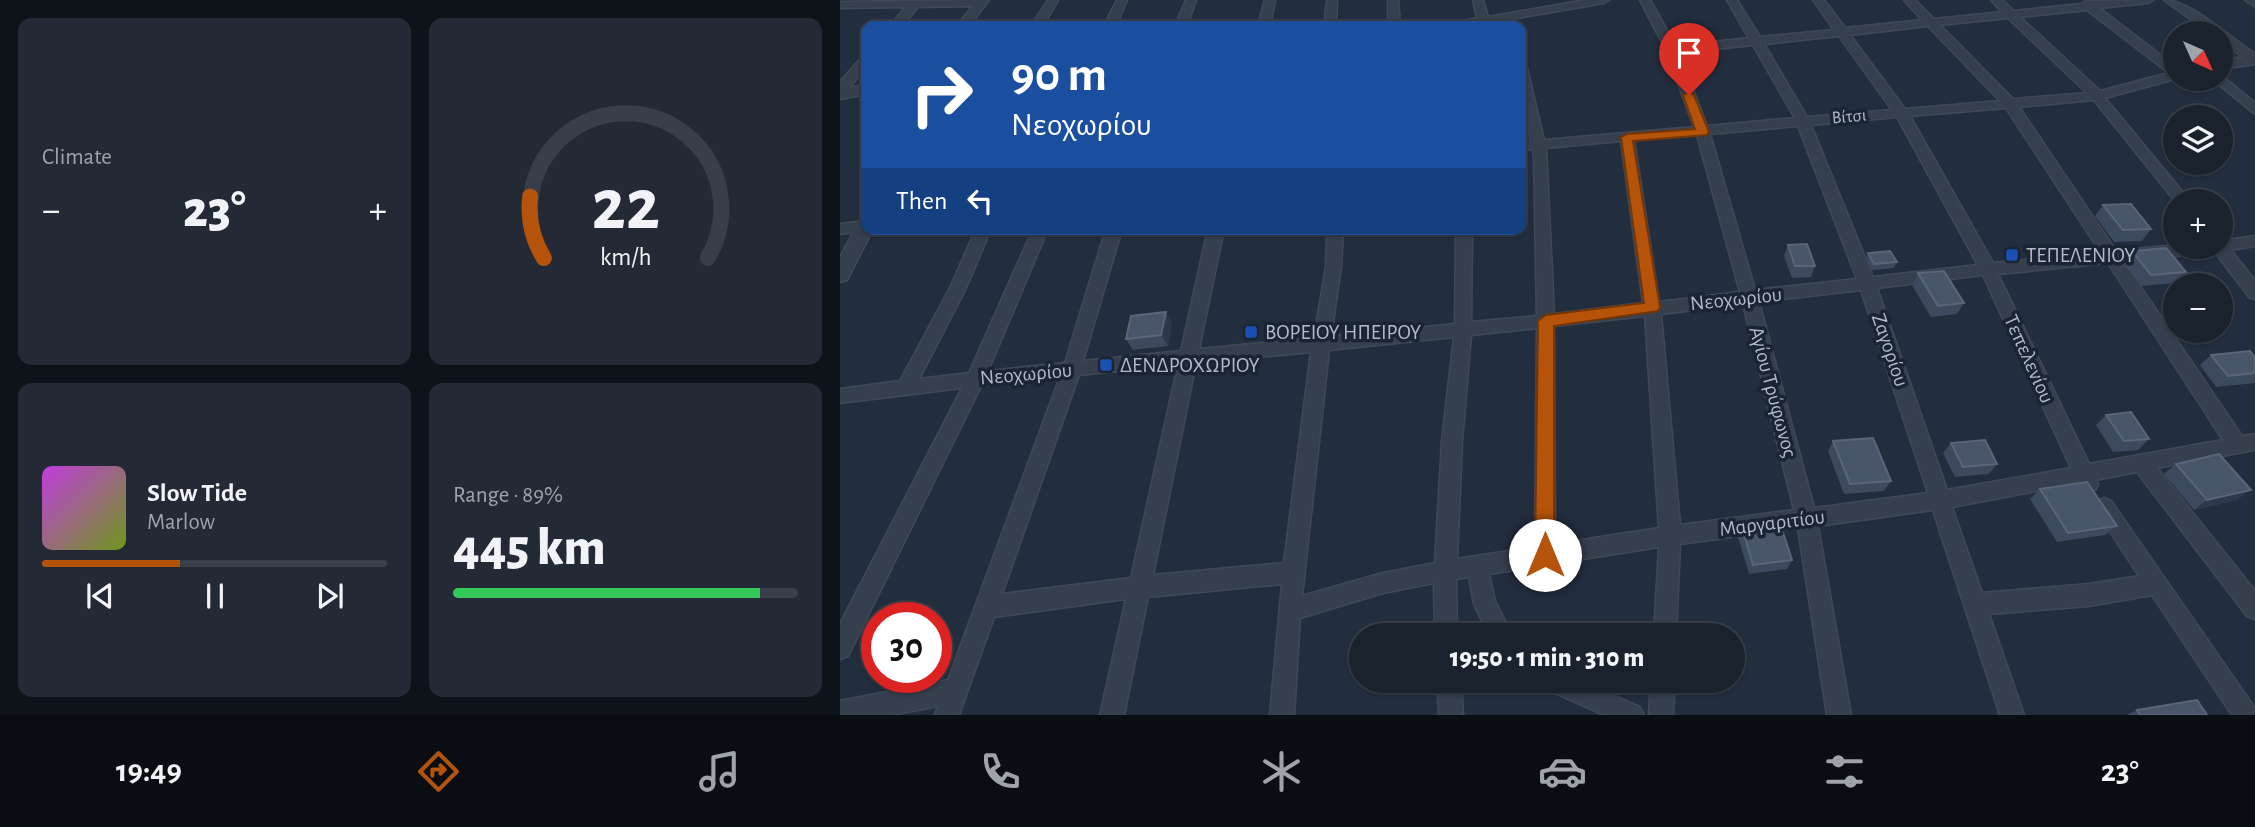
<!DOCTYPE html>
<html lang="en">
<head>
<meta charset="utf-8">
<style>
  :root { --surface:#1a222e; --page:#232a36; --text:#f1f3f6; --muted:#9fa4aa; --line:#383f4a; --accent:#b45309 }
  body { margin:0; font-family:"Alegreya Sans",sans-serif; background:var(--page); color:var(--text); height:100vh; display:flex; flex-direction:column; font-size:26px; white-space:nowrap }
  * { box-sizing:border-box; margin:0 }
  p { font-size:23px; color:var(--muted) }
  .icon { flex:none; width:38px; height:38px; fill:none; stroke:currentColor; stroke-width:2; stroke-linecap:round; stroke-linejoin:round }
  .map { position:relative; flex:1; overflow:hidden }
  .drawer { display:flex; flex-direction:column; gap:18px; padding:18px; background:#0e1319; width:840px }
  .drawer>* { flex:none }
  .banner { position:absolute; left:21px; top:21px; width:665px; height:214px; border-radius:14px; box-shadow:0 2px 5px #0004,0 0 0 2px var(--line); background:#1a4fa0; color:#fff; overflow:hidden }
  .needle { width:46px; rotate:135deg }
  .buttons { position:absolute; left:1323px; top:21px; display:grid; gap:14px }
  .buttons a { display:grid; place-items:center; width:70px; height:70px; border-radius:50%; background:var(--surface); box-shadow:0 2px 5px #0004,0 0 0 2px var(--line); font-size:35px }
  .speed { position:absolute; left:21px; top:602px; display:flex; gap:14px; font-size:35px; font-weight:700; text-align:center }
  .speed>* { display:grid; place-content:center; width:91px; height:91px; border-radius:50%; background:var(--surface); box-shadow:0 2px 5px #0004,0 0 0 2px var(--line); line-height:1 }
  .speed .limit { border:10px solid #d22; background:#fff; color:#111 }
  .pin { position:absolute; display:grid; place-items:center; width:60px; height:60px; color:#fff; margin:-72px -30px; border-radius:50% 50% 50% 0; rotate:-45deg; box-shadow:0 0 7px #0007 }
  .pin .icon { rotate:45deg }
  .me { position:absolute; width:77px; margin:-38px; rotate:0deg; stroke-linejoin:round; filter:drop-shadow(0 0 5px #0008) }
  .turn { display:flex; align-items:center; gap:24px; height:147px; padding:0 35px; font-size:32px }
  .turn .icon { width:91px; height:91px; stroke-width:2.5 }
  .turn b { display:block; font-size:49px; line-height:60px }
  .then { display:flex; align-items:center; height:66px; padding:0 35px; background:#0003; gap:14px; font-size:26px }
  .big { font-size:52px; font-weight:800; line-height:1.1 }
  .drawer .card { flex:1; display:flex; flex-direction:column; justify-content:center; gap:10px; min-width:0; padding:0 24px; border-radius:14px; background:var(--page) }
  .drawer .dial { align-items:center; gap:0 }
  .dial svg { height:182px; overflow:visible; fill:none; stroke:var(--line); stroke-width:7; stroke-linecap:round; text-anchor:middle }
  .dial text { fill:var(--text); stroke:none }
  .song { display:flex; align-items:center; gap:21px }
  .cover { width:84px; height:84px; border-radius:10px; background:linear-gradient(135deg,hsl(290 70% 55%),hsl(80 70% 35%)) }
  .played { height:7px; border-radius:4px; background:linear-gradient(90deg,var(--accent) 40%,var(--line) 40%) }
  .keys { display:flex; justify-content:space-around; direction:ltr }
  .heat { display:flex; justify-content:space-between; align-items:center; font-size:38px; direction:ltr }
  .charge { height:10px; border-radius:5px; background:linear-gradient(90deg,#34c759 89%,var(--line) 0) }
  .drawer .tiles { flex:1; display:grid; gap:18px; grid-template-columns:repeat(2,1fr) }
  .trip { position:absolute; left:509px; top:623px; width:396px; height:70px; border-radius:35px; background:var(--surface); box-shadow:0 2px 5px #0004,0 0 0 2px var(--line); font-weight:800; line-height:70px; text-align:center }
  .tabs { display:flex; height:112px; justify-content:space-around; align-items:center; background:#0a0e12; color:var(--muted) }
  .tabs .icon { width:49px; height:49px }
  .tabs .on { color:var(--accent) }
  .tabs b { font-size:32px; color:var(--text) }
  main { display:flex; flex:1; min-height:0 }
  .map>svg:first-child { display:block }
</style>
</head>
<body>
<main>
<section class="drawer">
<div class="tiles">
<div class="card"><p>Climate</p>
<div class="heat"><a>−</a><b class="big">23°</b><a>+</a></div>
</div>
<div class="card dial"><svg viewBox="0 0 100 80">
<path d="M14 69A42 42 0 1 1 86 69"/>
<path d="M14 69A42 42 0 0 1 8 42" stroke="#b45309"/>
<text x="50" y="56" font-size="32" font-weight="700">22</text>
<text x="50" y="72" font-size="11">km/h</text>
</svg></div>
<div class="card">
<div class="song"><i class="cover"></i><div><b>Slow Tide</b><p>Marlow</p></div></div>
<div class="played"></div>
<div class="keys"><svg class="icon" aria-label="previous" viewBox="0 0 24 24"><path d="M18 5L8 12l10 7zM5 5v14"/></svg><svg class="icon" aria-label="pause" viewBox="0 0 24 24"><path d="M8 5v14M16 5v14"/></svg><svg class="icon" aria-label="next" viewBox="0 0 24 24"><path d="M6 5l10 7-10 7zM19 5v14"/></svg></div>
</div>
<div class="card"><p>Range · 89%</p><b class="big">445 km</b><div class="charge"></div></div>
</div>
</section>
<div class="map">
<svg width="1415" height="715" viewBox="0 0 1415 715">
  <rect width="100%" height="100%" fill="#222d3e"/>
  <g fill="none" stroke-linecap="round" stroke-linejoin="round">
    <g stroke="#3f4857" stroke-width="3">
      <g id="minor">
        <path d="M149,0L129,26H117L133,6L78,7L62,26H50L66,7L0,8V2Z"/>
        <path d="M208,0H218L203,26H191Z"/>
        <path d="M277,0H287L276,26H264Z"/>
        <path d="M346,0H356L347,26H335Z"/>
        <path d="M425,0H435L430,26H418Z"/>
        <path d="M487,0H497L496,26H484Z"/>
        <path d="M548,0H558L560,26H548Z"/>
        <path d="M633,0H643L648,17L745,0H769L764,3L631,26H606L608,24L637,18Z"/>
        <path d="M800,0H810L836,46L909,38L887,0H897L920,37L994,30L973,0H984L1005,28L1082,20L1064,0H1075L1094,19L1162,12L1151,0H1162L1174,11L1241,4L1246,1L1313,0L1308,3L1259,8L1335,66V79L1265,98L1350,201H1335L1254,100L1179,107L1276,251L1335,245L1381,247V241L1415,236V246L1391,250L1415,281V299L1409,297L1375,252L1283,261L1402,436L1415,434V450L1317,468L1415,591V619L1407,616L1297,472L1256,480L1258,484L1255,490L1248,493L1241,490L1238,483L1112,507L1142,593L1249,584L1299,576L1254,507L1257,501L1264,498L1271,501L1414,707L1415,715H1392L1312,595L1249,606L1149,614L1184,715H1160L1093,510L978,526L1011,715H987L958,528L840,544L836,635H814L819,547L649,574L655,601L672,635H649L634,604L629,577L616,579L617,635H595L594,583L543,593L460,618L454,715H430L442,584L308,597L284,715H260L286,599L154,617L119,715H95L98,706L51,715H0V701L108,680L220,377L141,386L8,656L0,659V624L122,388L0,403V389L60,381L110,288L136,229H151L126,288L79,379L129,373L193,229H208L148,371L225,363L266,229H282L243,361L341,351L368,229H384L359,349L474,338L486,267L487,229H503L501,267L491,336L615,324L616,229H632L631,322L697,316L694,156L693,149L681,150V142L691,141L681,95V64L687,68L704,140L854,127L826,50ZM1247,10L1329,73L1260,91L1180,17ZM1168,18L1247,93L1173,99L1100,25ZM1088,26L1160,101L1065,109L1010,35ZM999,36L1052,110L967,117L924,44ZM913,45L955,118L867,126L839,53ZM1166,108L1261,253L1153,263L1070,116ZM1057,117L1138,265L1033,277L971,125ZM958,126L1017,279L915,290L870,134ZM857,135L900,292L819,302L794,140ZM781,141L803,303L714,314L706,148ZM1268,263L1383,440L1249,464L1158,274ZM1143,275L1231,468L1107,490L1037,288ZM1021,290L1088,493L974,508L919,302ZM903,304L954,510L840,525L821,314ZM805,316L819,528L715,544L714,326ZM697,328L695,547L617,559L622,441L631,335ZM614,337L602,441L595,563L543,573L462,596L489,350ZM471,352L444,563L313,575L356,363ZM338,365L291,578L162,594L239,375Z"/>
        <path d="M1324,0C1350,0 1392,39 1415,54V64L1381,69V61L1403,57L1381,41V33H1370Z"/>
        <path d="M1405,0H1415V7Z"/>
        <path d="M26,56V67L11,85L6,96H0V82L22,57Z"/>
        <path d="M1381,75L1415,103V114L1376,82L1374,79H1381Z"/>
        <path d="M26,221V229L31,230L0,234V224Z"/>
        <path d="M597,681H621L623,715H599Z"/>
        <path d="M702,681H741L800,707L804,715H764L706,689Z"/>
        <path d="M811,681H835L833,715H809Z"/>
      </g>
    </g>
    <g stroke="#3f4857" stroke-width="3">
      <g id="tertiary">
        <path d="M26,85V94L0,99V89Z"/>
        <path d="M26,219V229H33L7,280L0,282V257L20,221Z"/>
      </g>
    </g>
    <use href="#minor" fill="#363f4e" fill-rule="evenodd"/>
    <use href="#tertiary" fill="#363f4e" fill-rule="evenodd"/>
  </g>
  <g fill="#3d495d">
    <path d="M1263,205L1311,229L1302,241L1274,242L1255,216Z"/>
    <path d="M948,245L975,266L971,277L952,278L944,256Z"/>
    <path d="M1292,251L1346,272L1336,283L1301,286L1283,263Z"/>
    <path d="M1028,253L1057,262L1054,268L1032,270L1026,258Z"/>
    <path d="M1078,273L1124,303L1117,314L1091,317L1072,285Z"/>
    <path d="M332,323L328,346L293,350L286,339Z"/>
    <path d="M1371,355L1415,358V383L1376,387L1360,365Z"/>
    <path d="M1266,415L1309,439L1298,450L1273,452L1256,425Z"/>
    <path d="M993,441L1051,481L1044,491L1004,494L988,451Z"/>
    <path d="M1111,443L1157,464L1149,474L1115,477L1103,453Z"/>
    <path d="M1336,464L1397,500L1354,510L1324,474Z"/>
    <path d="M1200,489L1277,526L1265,535L1217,542L1190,499Z"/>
    <path d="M902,527L952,560L947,569L909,574L898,537Z"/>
    <path d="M1297,710L1367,715H1287Z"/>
  </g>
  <g fill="#2d384c">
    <path d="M326,312L332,323L328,346L321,335Z"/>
    <path d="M1411,490L1397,500L1354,510L1367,500Z"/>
  </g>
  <g fill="#495569" stroke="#5a6578" stroke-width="2">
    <path d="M1291,204L1311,229L1283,230L1263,205Z"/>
    <path d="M967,244L975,266H955L948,245Z"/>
    <path d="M1326,248L1346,272L1311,275L1292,251Z"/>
    <path d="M1050,251L1057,262L1034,264L1028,253Z"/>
    <path d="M1104,271L1124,303L1098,306L1078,273Z"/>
    <path d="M326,312L321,335L286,339L291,316Z"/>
    <path d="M1410,351L1415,358V373L1388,376L1371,355Z"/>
    <path d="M1291,412L1309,439L1284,441L1266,415Z"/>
    <path d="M1033,438L1051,481L1010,484L993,441Z"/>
    <path d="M1145,440L1157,464L1123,467L1111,443Z"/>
    <path d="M1379,454L1411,490L1367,500L1336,464Z"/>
    <path d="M1247,482L1277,526L1228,533L1200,489Z"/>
    <path d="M940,523L952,560L913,565L902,527Z"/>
    <path d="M1357,700L1367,715H1300L1297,710Z"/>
  </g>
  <path fill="#b45309" stroke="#753606" stroke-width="2" d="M849,92L854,95L869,132L867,135L793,141L820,307L818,311L714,326V555L712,561L705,564L698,561L695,555L698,321L706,315L804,303L781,137L787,134L855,129L843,95Z"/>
  <g fill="#1a4fb4" stroke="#1b2433" stroke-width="2.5">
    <rect x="1165" y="248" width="14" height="14" rx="3.5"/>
    <rect x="404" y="325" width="14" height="14" rx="3.5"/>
    <rect x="259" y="358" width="14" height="14" rx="3.5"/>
  </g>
  <g text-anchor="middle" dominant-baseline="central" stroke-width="7" stroke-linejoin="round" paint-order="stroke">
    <g font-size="18" fill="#b2bac9" stroke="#1b2433">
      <text transform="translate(1009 117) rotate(-5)">Βίτσι</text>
    </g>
    <g font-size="21" fill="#b2bac9" stroke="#1b2433" text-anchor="start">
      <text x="1186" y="255">ΤΕΠΕΛΕΝΙΟΥ</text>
      <text x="425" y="332">ΒΟΡΕΙΟΥ ΗΠΕΙΡΟΥ</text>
      <text x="280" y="365">ΔΕΝΔΡΟΧΩΡΙΟΥ</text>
    </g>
    <g font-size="21" fill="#b2bac9" stroke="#1b2433">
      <text transform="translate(896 299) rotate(-6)">Νεοχωρίου</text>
      <text transform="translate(1050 350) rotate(71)">Ζαγορίου</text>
      <text transform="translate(1189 359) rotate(66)">Τεπελενίου</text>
      <text transform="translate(186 374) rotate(-5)">Νεοχωρίου</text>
      <text transform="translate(933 392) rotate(75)">Αγίου Τρύφωνος</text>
      <text transform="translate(932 523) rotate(-7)">Μαργαριτίου</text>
    </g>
  </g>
</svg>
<div class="buttons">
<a><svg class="needle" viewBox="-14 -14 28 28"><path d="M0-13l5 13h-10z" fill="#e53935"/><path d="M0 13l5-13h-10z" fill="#9fa4aa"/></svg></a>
<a><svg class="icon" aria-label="layers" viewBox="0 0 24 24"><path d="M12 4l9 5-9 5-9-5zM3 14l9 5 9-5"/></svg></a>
<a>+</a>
<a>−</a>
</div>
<div class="speed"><div class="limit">30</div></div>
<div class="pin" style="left:849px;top:95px;background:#d93025"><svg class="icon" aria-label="arrive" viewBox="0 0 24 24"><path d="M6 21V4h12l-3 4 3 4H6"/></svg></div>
<svg class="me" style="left:705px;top:555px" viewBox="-20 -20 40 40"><circle r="19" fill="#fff"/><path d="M0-13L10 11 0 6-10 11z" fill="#b45309"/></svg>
<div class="trip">19:50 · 1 min · 310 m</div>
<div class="banner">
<div class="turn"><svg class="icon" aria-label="right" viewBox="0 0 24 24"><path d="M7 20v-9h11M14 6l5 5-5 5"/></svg><div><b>90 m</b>Νεοχωρίου</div></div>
<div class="then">Then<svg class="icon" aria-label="left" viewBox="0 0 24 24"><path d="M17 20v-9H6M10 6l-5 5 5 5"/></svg></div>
</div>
</div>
</main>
<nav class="tabs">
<b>19:49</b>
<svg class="icon on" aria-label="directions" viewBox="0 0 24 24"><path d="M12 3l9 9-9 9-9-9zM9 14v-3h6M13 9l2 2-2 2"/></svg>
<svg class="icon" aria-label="music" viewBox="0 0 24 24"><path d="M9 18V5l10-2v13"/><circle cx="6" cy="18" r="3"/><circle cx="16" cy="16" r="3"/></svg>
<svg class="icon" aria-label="phone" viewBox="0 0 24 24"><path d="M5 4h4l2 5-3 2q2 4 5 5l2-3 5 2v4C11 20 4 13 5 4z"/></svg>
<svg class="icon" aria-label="climate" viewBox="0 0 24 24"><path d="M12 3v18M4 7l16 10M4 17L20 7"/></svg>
<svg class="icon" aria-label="car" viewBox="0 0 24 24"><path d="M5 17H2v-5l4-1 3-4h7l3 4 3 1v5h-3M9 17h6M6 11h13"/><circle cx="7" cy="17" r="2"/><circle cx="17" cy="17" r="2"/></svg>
<svg class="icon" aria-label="filters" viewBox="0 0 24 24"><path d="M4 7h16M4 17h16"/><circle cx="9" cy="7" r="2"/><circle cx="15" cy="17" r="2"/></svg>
<b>23°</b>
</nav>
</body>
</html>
